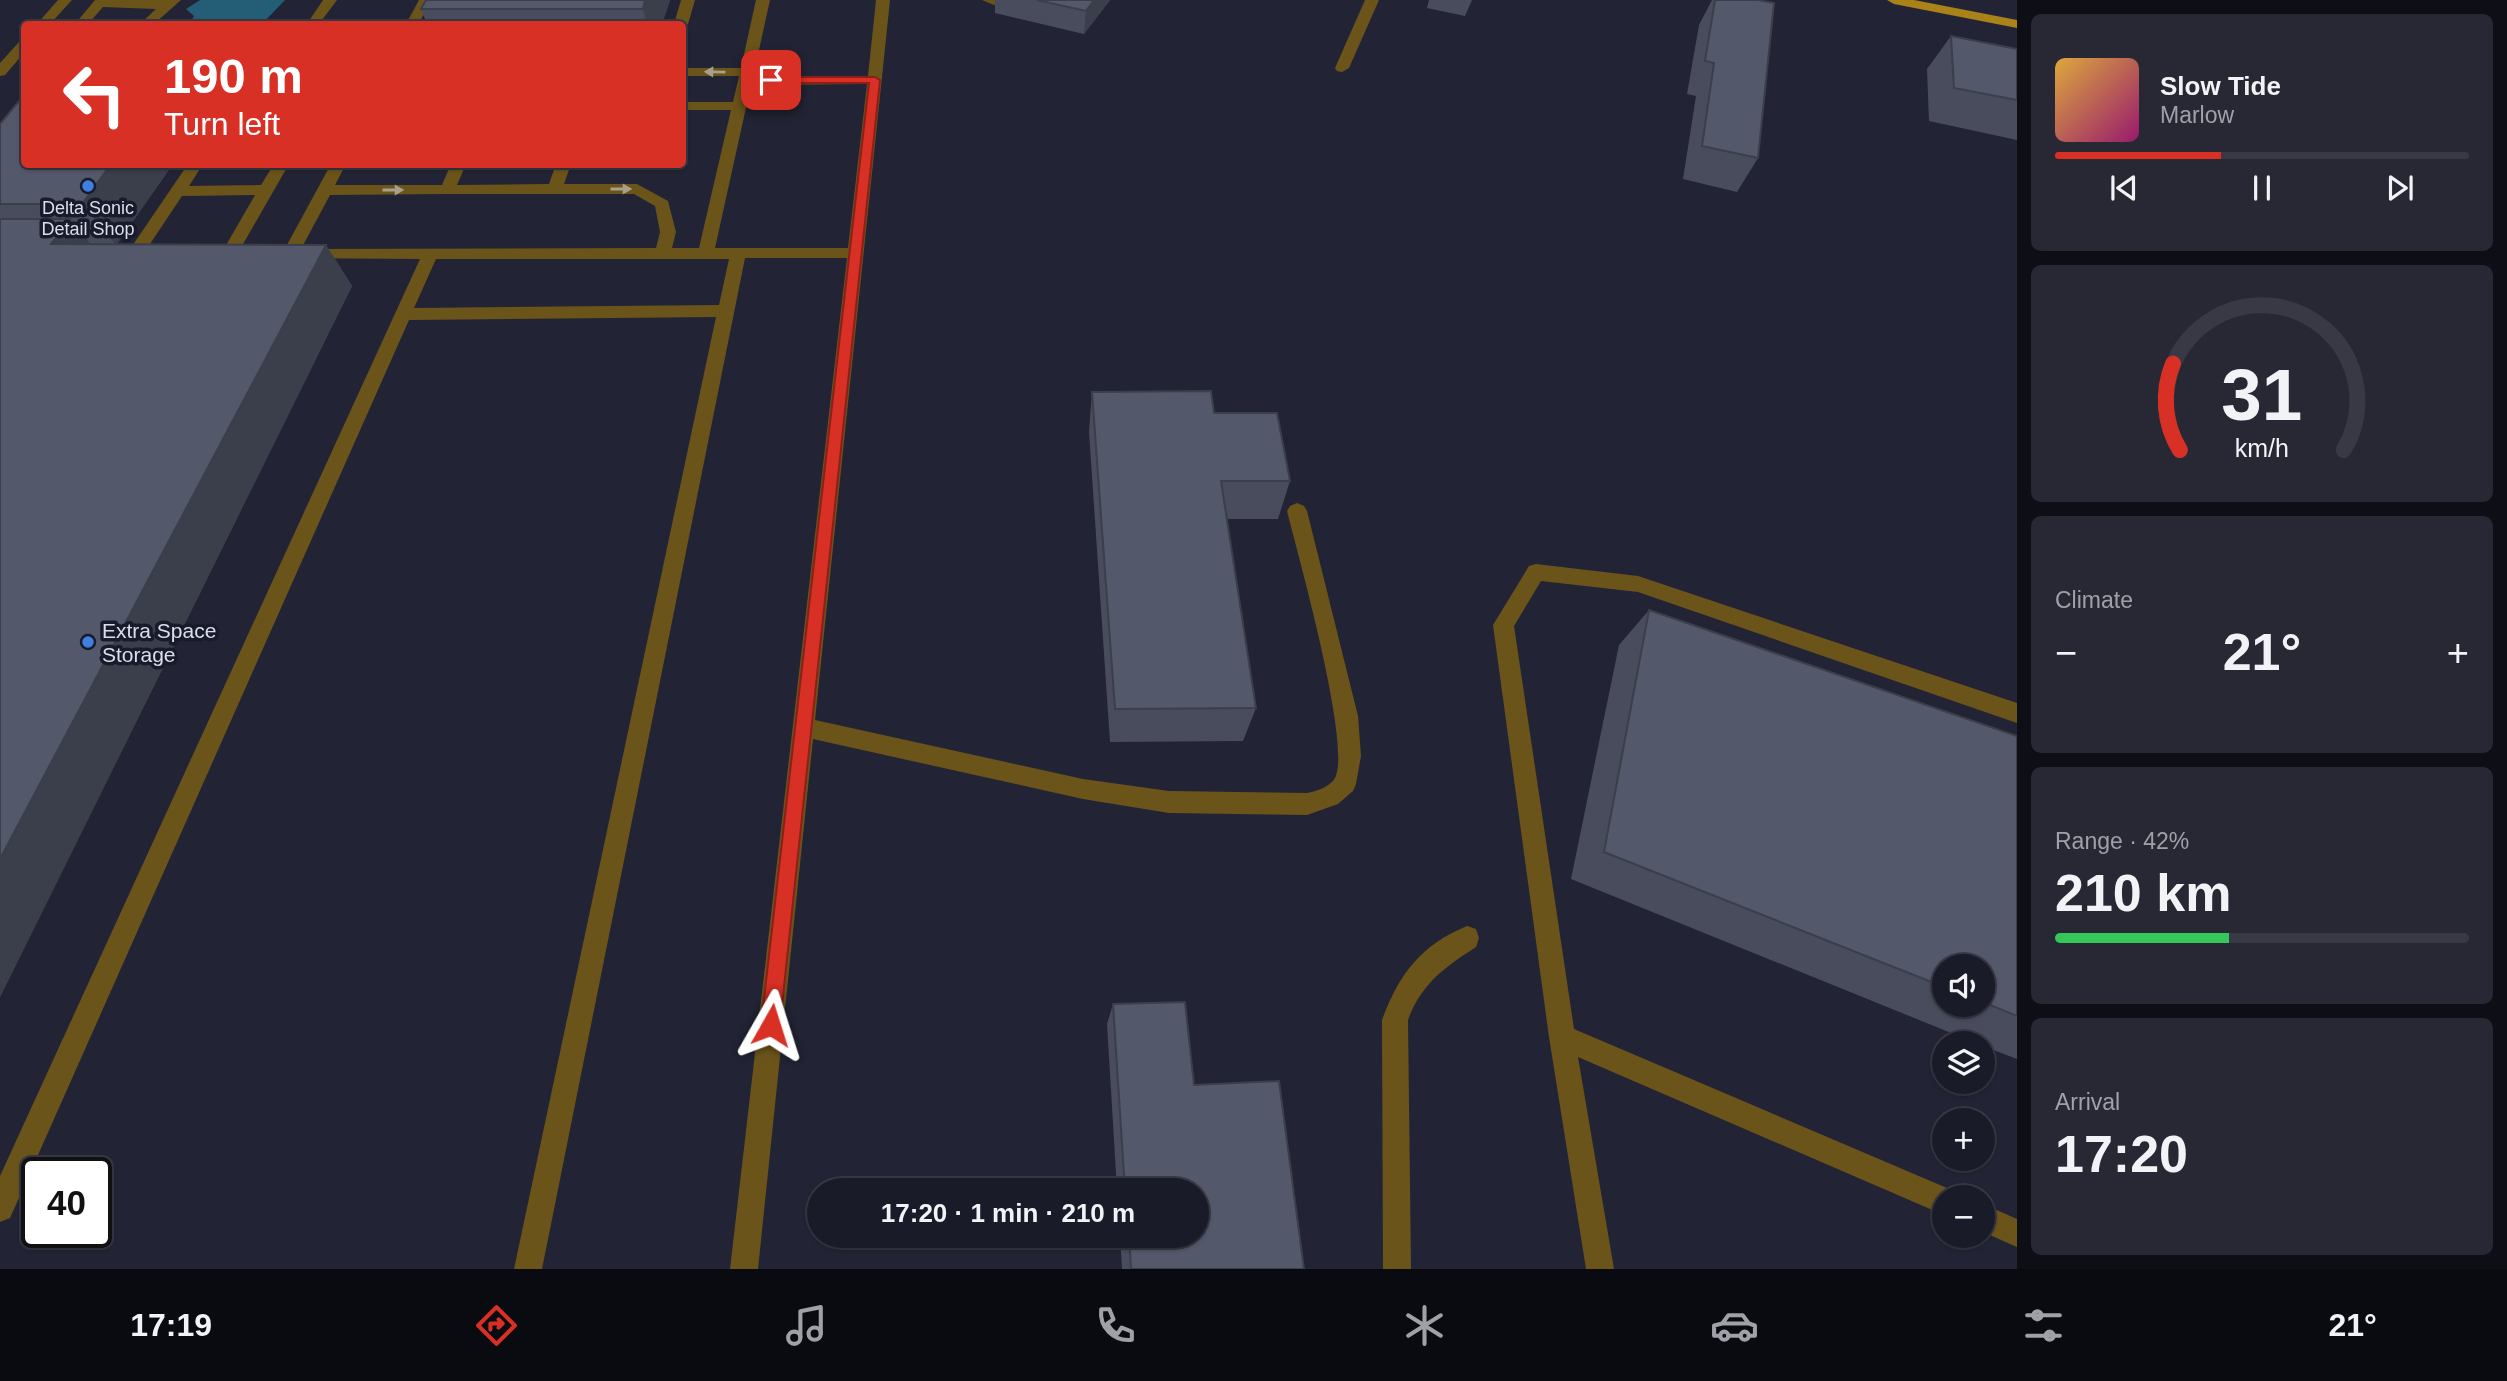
<!DOCTYPE html>
<html lang="en">
<head>
<meta charset="utf-8">
<style>
  :root { --surface:#1a1b28; --page:#272834; --text:#f1f3f6; --muted:#9fa1a8; --line:#383945; --accent:#d93025 }
  body { margin:0; font-family:Arial,sans-serif; background:var(--page); color:var(--text); height:100vh; display:flex; flex-direction:column; font-size:26px; white-space:nowrap }
  * { box-sizing:border-box; margin:0 }
  p { font-size:23px; color:var(--muted) }
  .icon { flex:none; width:38px; height:38px; fill:none; stroke:currentColor; stroke-width:2; stroke-linecap:round; stroke-linejoin:round }
  .map { position:relative; flex:1; overflow:hidden }
  .sheet { display:flex; flex-direction:column; gap:14px; padding:14px; background:#0e0f16; width:490px }
  .sheet>* { flex:none }
  .hud { position:absolute; left:21px; top:21px; width:665px; height:147px; border-radius:7px; box-shadow:0 2px 5px #0004,0 0 0 2px var(--line); background:#d93025; color:#fff; overflow:hidden }
  .controls { position:absolute; left:1932px; top:954px; display:grid; gap:14px }
  .controls a { display:grid; place-items:center; width:63px; height:63px; border-radius:50%; background:var(--surface); box-shadow:0 2px 5px #0004,0 0 0 2px var(--line); font-size:35px }
  .speed { position:absolute; left:21px; top:1157px; display:flex; gap:14px; font-size:35px; font-weight:700; text-align:center }
  .speed>* { display:grid; place-content:center; width:91px; height:91px; border-radius:50%; background:var(--surface); box-shadow:0 2px 5px #0004,0 0 0 2px var(--line); line-height:1 }
  .speed .limit { border:4px solid #111; border-radius:10px; background:#fff; color:#111 }
  .pin { position:absolute; display:grid; place-items:center; width:60px; height:60px; color:#fff; margin:-30px; border-radius:14px; box-shadow:0 4px 10px #0006 }
  .me { position:absolute; width:77px; margin:-38px; rotate:6deg; stroke-linejoin:round; filter:drop-shadow(0 0 5px #0008) }
  .turn { display:flex; align-items:center; gap:24px; height:147px; padding:0 28px; font-size:32px }
  .turn .icon { width:91px; height:91px; stroke-width:2.5 }
  .turn b { display:block; font-size:49px; line-height:60px }
  .big { font-size:52px; font-weight:700; line-height:1.1 }
  .sheet .widget { flex:1; display:flex; flex-direction:column; justify-content:center; gap:10px; min-width:0; padding:0 24px; border-radius:10px; background:var(--page) }
  .sheet .dial { align-items:center; gap:0 }
  .dial svg { height:182px; overflow:visible; fill:none; stroke:var(--line); stroke-width:7; stroke-linecap:round; text-anchor:middle }
  .dial text { fill:var(--text); stroke:none }
  .song { display:flex; align-items:center; gap:21px }
  .cover { width:84px; height:84px; border-radius:10px; background:linear-gradient(135deg,hsl(40 70% 55%),hsl(320 70% 35%)) }
  .played { height:7px; border-radius:4px; background:linear-gradient(90deg,var(--accent) 40%,var(--line) 40%) }
  .keys { display:flex; justify-content:space-around; direction:ltr }
  .heat { display:flex; justify-content:space-between; align-items:center; font-size:38px; direction:ltr }
  .charge { height:10px; border-radius:5px; background:linear-gradient(90deg,#34c759 42%,var(--line) 0) }
  .trip { position:absolute; left:807px; top:1178px; width:402px; height:70px; border-radius:35px; background:var(--surface); box-shadow:0 2px 5px #0004,0 0 0 2px var(--line); font-weight:700; line-height:70px; text-align:center }
  .tab-bar { display:flex; height:112px; justify-content:space-around; align-items:center; background:#0a0b10; color:var(--muted) }
  .tab-bar .icon { width:49px; height:49px }
  .tab-bar .on { color:var(--accent) }
  .tab-bar b { font-size:32px; color:var(--text) }
  main { display:flex; flex:1; min-height:0 }
  .map>svg:first-child { display:block }
</style>
</head>
<body>
<main>
<div class="map">
<svg width="2017" height="1269" viewBox="0 0 2017 1269">
  <rect width="100%" height="100%" fill="#222435"/>
  <path fill="#245e76" d="M200,0H285L262,24H190L194,16L186,9Z"/>
  <g fill="none" stroke-linecap="round" stroke-linejoin="round">
    <g fill="#6b541a" fill-rule="evenodd">
      <path d="M58,0H72L50,24H37Z"/>
      <path d="M95,0H181L154,24H140L156,9L103,7L88,24H75Z"/>
      <path d="M323,0H337L319,24H307Z"/>
      <path d="M419,0H433L418,24H406Z"/>
      <path d="M681,0H695L688,24L682,28V24H674Z"/>
      <path d="M756,0H770L753,77L868,76L876,0H890L815,720L1083,779L1169,791L1307,793C1316,791 1329,788 1335,778C1352,746 1298,555 1287,511L1290,506L1297,503L1304,506L1307,511L1358,716L1361,756L1356,784L1353,791L1338,804L1307,815L1169,813L1083,799L813,739L758,1269H730L847,258H745L542,1269H514L716,317L409,320L10,1218L0,1222V1176L420,259L284,258L282,254L331,164H346L335,185H442L451,164H466L457,185L549,184L556,164H571L564,184H637L668,201L676,232L672,248H699L731,110H682V102H733L739,76H682V68H741ZM867,84L848,248H715L751,85ZM445,194H634L655,206L660,232L656,248L301,249L330,195ZM436,259H729L719,305L414,308Z"/>
      <path d="M982,0H1000L1001,1L994,5Z"/>
      <path d="M1365,0H1379L1349,68L1342,72L1337,71L1335,68Z"/>
      <path d="M24,41V53L5,75L0,76V63L19,42Z"/>
      <path d="M188,164H203L189,186L261,185L274,164H289L235,258L229,259L221,254L255,195L182,196L140,259H128L126,255Z"/>
      <path d="M1536,564L1638,576L2017,703V723L1638,592L1541,581L1514,626L1574,1029L1954,1191L1956,1197H1944V1215L1578,1057L1614,1269H1586L1549,1037L1493,625L1529,566Z"/>
      <path d="M1467,926L1476,929L1479,938L1476,947C1445,967 1421,984 1408,1020L1411,1269H1383L1382,1020C1399,974 1421,945 1467,926Z"/>
      <path d="M1983,1204L2017,1219V1247L1983,1232Z"/>
    </g>
    <path fill="#a9821a" fill-rule="evenodd" d="M1887,0H1914L2017,20V28L1894,4Z"/>
  </g>
  <g fill="#484c5c" fill-rule="evenodd">
    <path d="M670,0L662,24H427L421,9Z"/>
    <path d="M995,0H1110L1084,34L995,13Z"/>
    <path d="M1429,0H1472L1465,16L1427,8Z"/>
    <path d="M1712,0H1758V158L1737,192L1683,179L1696,96L1687,94L1699,25Z"/>
    <path d="M1951,36L2017,49V140L1929,121L1927,69Z"/>
    <path d="M0,124L173,164L117,244L326,245L352,286L0,997Z"/>
    <path d="M1092,392L1214,413L1290,481L1278,519H1227L1256,708L1243,741L1110,742L1089,432Z"/>
    <path d="M1649,610L2017,736V1059L1983,1046V1043H1976L1571,879L1619,645ZM1944,966H1983V1004H1944Z"/>
    <path d="M1113,1004L1194,1085L1304,1269H1122L1120,1236H1197V1190H1117L1107,1024Z"/>
  </g>
  <g fill="#3b3e4b">
    <path d="M645,0H670L662,24H647L643,9Z"/>
    <path d="M1094,0H1110L1084,34L1086,11Z"/>
    <path d="M111,164H173L116,245L82,204Z"/>
    <path d="M70,219L105,261L51,244Z"/>
    <path d="M326,245L352,286L0,997V859Z"/>
  </g>
  <g fill="#54586b" stroke="#3b3e4b" stroke-width="2">
    <path d="M426,0H645L643,9H421Z"/>
    <path d="M1037,0H1094L1086,11Z"/>
    <path d="M1715,0H1758L1774,3L1758,158L1702,146L1714,63L1705,61Z"/>
    <path d="M1951,36L2017,49V100L1954,88Z"/>
    <path d="M24,95V164H111L82,204H0V124Z"/>
    <path d="M0,219H70L51,244L326,245L0,859Z"/>
    <path d="M1211,391L1214,413H1277L1290,481H1221L1256,708L1115,709L1092,392Z"/>
    <path d="M1649,610L2017,736V1016L1983,1002V966H1944V987L1604,852Z"/>
    <path d="M1185,1002L1194,1085L1279,1081L1304,1269H1131L1129,1236H1197V1190H1125L1113,1004Z"/>
  </g>
  <defs><path id="oneway-solid" d="M-6-.8H1V-3.2L6.5 0L1 3.2V.8H-6Z" transform="scale(1.75)"/></defs>
  <g fill="#a9a08c">
    <use href="#oneway-solid" transform="translate(715 72) rotate(-179)"/>
    <use href="#oneway-solid" transform="translate(621 189)"/>
    <use href="#oneway-solid" transform="translate(393 190)"/>
  </g>
  <path fill="#d93025" stroke="#8d1f18" stroke-width="2" d="M771,77H875L880,80L780,1025L777,1032L771,1035L764,1032L761,1025L869,83H767L766,80Z"/>
  <g fill="#3f7fe0" stroke="#181b2b" stroke-width="2.5">
    <circle cx="88" cy="186" r="7"/>
    <circle cx="88" cy="642" r="7"/>
  </g>
  <g text-anchor="middle" dominant-baseline="central" stroke-width="7" stroke-linejoin="round" paint-order="stroke">
    <g font-size="18" fill="#dcdeea" stroke="#181b2b">
      <text x="88" y="208">Delta Sonic<tspan x="88" dy="21">Detail Shop</tspan></text>
    </g>
    <g font-size="21" fill="#dcdeea" stroke="#181b2b" text-anchor="start">
      <text x="102" y="630">Extra Space<tspan x="102" dy="24">Storage</tspan></text>
    </g>
  </g>
</svg>
<div class="controls">
<a><svg class="icon" aria-label="sound" viewBox="0 0 24 24"><path d="M4 9h4l5-4v14l-5-4H4zM17 9q2 3 0 6"/></svg></a>
<a><svg class="icon" aria-label="layers" viewBox="0 0 24 24"><path d="M12 4l9 5-9 5-9-5zM3 14l9 5 9-5"/></svg></a>
<a>+</a>
<a>−</a>
</div>
<div class="speed"><div class="limit">40</div></div>
<div class="pin" style="left:771px;top:80px;background:#d93025"><svg class="icon" aria-label="arrive" viewBox="0 0 24 24"><path d="M6 21V4h12l-3 4 3 4H6"/></svg></div>
<svg class="me" style="left:771px;top:1025px" viewBox="-20 -20 40 40"><path d="M0-17L14 15 0 8-14 15z" fill="#d93025" stroke="#fff" stroke-width="4"/></svg>
<div class="trip">17:20 · 1 min · 210 m</div>
<div class="hud">
<div class="turn"><svg class="icon" aria-label="left" viewBox="0 0 24 24"><path d="M17 20v-9H6M10 6l-5 5 5 5"/></svg><div><b>190 m</b>Turn left</div></div>
</div>
</div>
<section class="sheet">
<div class="widget">
<div class="song"><i class="cover"></i><div><b>Slow Tide</b><p>Marlow</p></div></div>
<div class="played"></div>
<div class="keys"><svg class="icon" aria-label="previous" viewBox="0 0 24 24"><path d="M18 5L8 12l10 7zM5 5v14"/></svg><svg class="icon" aria-label="pause" viewBox="0 0 24 24"><path d="M8 5v14M16 5v14"/></svg><svg class="icon" aria-label="next" viewBox="0 0 24 24"><path d="M6 5l10 7-10 7zM19 5v14"/></svg></div>
</div>
<div class="widget dial"><svg viewBox="0 0 100 80">
<path d="M14 69A42 42 0 1 1 86 69"/>
<path d="M14 69A42 42 0 0 1 11 31" stroke="#d93025"/>
<text x="50" y="56" font-size="32" font-weight="700">31</text>
<text x="50" y="72" font-size="11">km/h</text>
</svg></div>
<div class="widget"><p>Climate</p>
<div class="heat"><a>−</a><b class="big">21°</b><a>+</a></div>
</div>
<div class="widget"><p>Range · 42%</p><b class="big">210 km</b><div class="charge"></div></div>
<div class="widget"><p>Arrival</p><b class="big">17:20</b></div>
</section>
</main>
<nav class="tab-bar">
<b>17:19</b>
<svg class="icon on" aria-label="directions" viewBox="0 0 24 24"><path d="M12 3l9 9-9 9-9-9zM9 14v-3h6M13 9l2 2-2 2"/></svg>
<svg class="icon" aria-label="music" viewBox="0 0 24 24"><path d="M9 18V5l10-2v13"/><circle cx="6" cy="18" r="3"/><circle cx="16" cy="16" r="3"/></svg>
<svg class="icon" aria-label="phone" viewBox="0 0 24 24"><path d="M5 4h4l2 5-3 2q2 4 5 5l2-3 5 2v4C11 20 4 13 5 4z"/></svg>
<svg class="icon" aria-label="climate" viewBox="0 0 24 24"><path d="M12 3v18M4 7l16 10M4 17L20 7"/></svg>
<svg class="icon" aria-label="car" viewBox="0 0 24 24"><path d="M5 17H2v-5l4-1 3-4h7l3 4 3 1v5h-3M9 17h6M6 11h13"/><circle cx="7" cy="17" r="2"/><circle cx="17" cy="17" r="2"/></svg>
<svg class="icon" aria-label="filters" viewBox="0 0 24 24"><path d="M4 7h16M4 17h16"/><circle cx="9" cy="7" r="2"/><circle cx="15" cy="17" r="2"/></svg>
<b>21°</b>
</nav>
</body>
</html>
